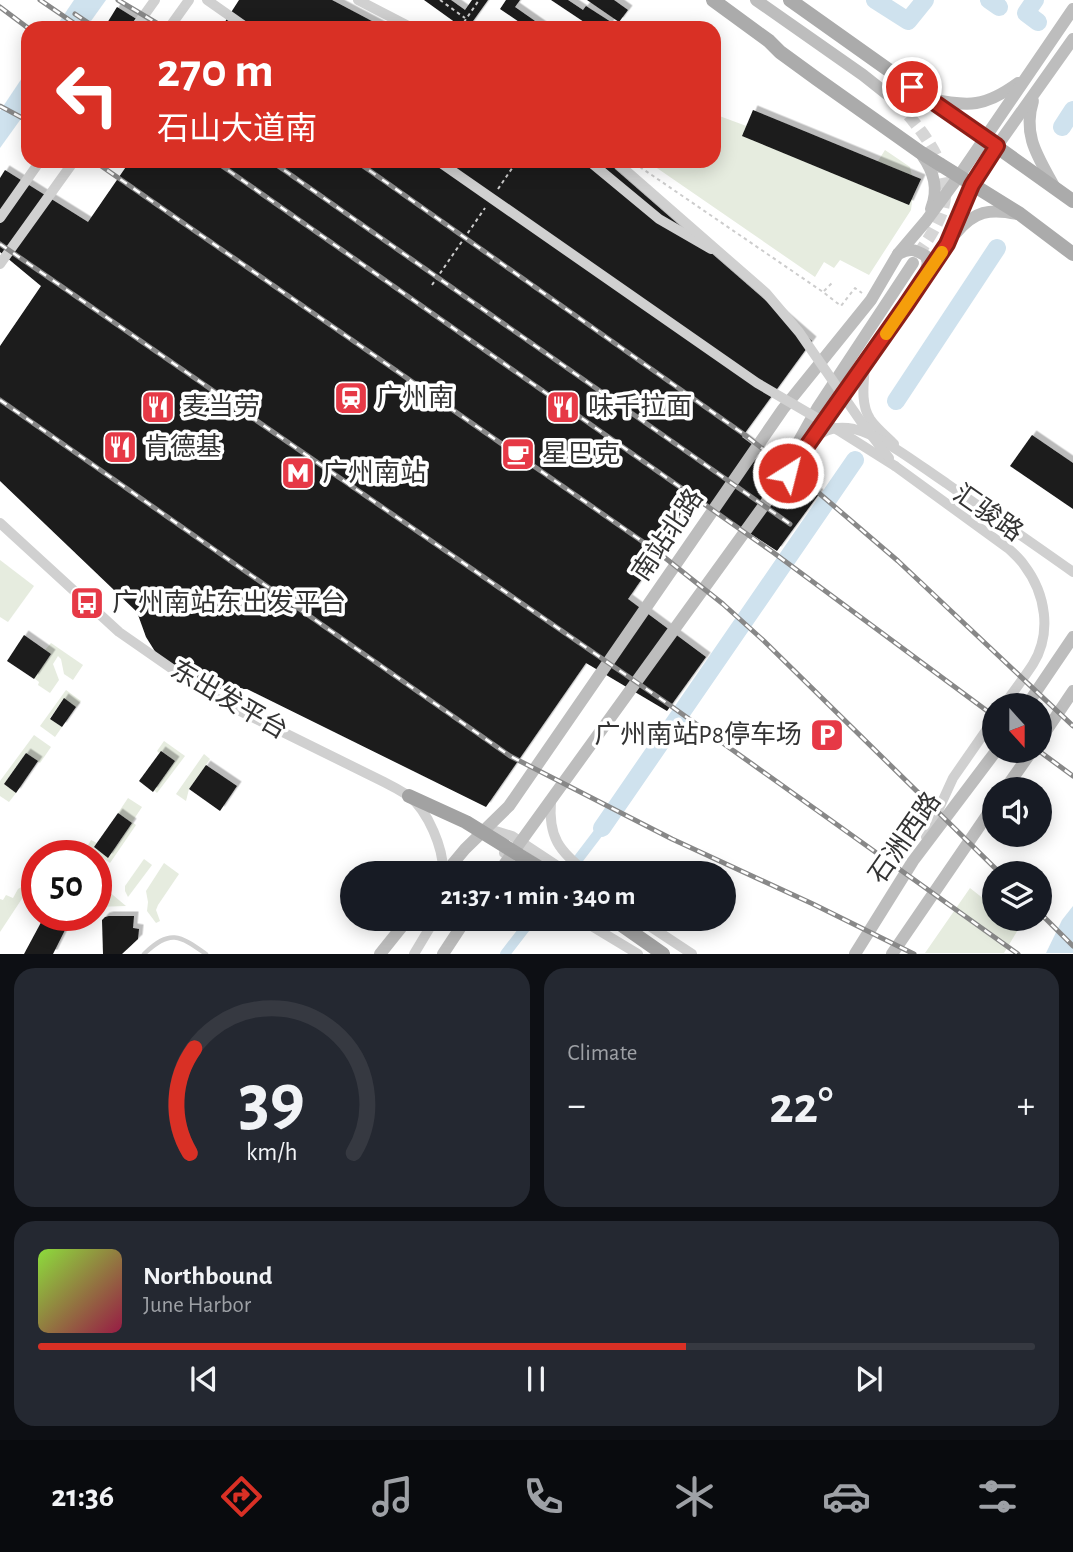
<!DOCTYPE html>
<html lang="en">
<head>
<meta charset="utf-8">
<style>
  :root { --surface:#171b24; --page:#242831; --text:#f1f3f6; --muted:#9ea1a6; --line:#363941; --accent:#d93025 }
  body { margin:0; font-family:"Alegreya Sans","Noto Sans SC",sans-serif; background:var(--page); color:var(--text); height:100vh; display:flex; flex-direction:column; font-size:26px; white-space:nowrap }
  * { box-sizing:border-box; margin:0 }
  p { font-size:23px; color:var(--muted) }
  .icon { flex:none; width:38px; height:38px; fill:none; stroke:currentColor; stroke-width:2; stroke-linecap:round; stroke-linejoin:round }
  .map { position:relative; height:954px; overflow:hidden }
  .side { display:flex; flex-direction:column; gap:14px; padding:14px; background:#0d0f14; flex:1 }
  .side>* { flex:none }
  .banner { position:absolute; left:21px; top:21px; width:700px; height:147px; border-radius:21px; box-shadow:0 4px 18px #0003; background:#d93025; color:#fff; overflow:hidden }
  .needle { width:46px; rotate:159deg }
  .tools { position:absolute; left:982px; top:693px; display:grid; gap:14px }
  .tools a { display:grid; place-items:center; width:70px; height:70px; border-radius:50%; background:var(--surface); box-shadow:0 4px 18px #0003; font-size:35px }
  .speed { position:absolute; left:21px; top:840px; display:flex; gap:14px; font-size:35px; font-weight:700; text-align:center }
  .speed>* { display:grid; place-content:center; width:91px; height:91px; border-radius:50%; background:var(--surface); box-shadow:0 4px 18px #0003; line-height:1 }
  .speed .limit { border:10px solid #d22; background:#fff; color:#111 }
  .pin { position:absolute; display:grid; place-items:center; width:60px; height:60px; color:#fff; margin:-30px; border:4px solid #fff; border-radius:50%; box-shadow:0 2px 7px #0007 }
  .me { position:absolute; width:77px; margin:-38px; rotate:36deg; stroke-linejoin:round; filter:drop-shadow(0 0 5px #0008) }
  .turn { display:flex; align-items:center; gap:24px; height:147px; padding:0 21px; font-size:32px }
  .turn .icon { width:91px; height:91px; stroke-width:2.5 }
  .turn b { display:block; font-size:49px; line-height:60px }
  .big { font-size:52px; font-weight:600; line-height:1.1 }
  .side .widget { flex:1; display:flex; flex-direction:column; justify-content:center; gap:10px; min-width:0; padding:0 24px; border-radius:21px; background:var(--page) }
  .side .dial { align-items:center; gap:0 }
  .dial svg { height:182px; overflow:visible; fill:none; stroke:var(--line); stroke-width:7; stroke-linecap:round; text-anchor:middle }
  .dial text { fill:var(--text); stroke:none }
  .song { display:flex; align-items:center; gap:21px }
  .cover { width:84px; height:84px; border-radius:10px; background:linear-gradient(135deg,hsl(90 70% 55%),hsl(340 70% 35%)) }
  .played { height:7px; border-radius:4px; background:linear-gradient(90deg,var(--accent) 65%,var(--line) 65%) }
  .keys { display:flex; justify-content:space-around; direction:ltr }
  .heat { display:flex; justify-content:space-between; align-items:center; font-size:38px; direction:ltr }
  .side .tiles { flex:1; display:grid; gap:14px; grid-template-columns:1fr 1fr }
  .widget:last-child { grid-column:span 2 }
  .trip { position:absolute; left:340px; top:861px; width:396px; height:70px; border-radius:35px; background:var(--surface); box-shadow:0 4px 18px #0003; font-weight:600; line-height:70px; text-align:center }
  .tabs { display:flex; height:112px; justify-content:space-around; align-items:center; background:#090b0e; color:var(--muted) }
  .tabs .icon { width:49px; height:49px }
  .tabs .active { color:var(--accent) }
  .tabs b { font-size:32px; color:var(--text) }
  .map>svg:first-child { display:block }
</style>
</head>
<body>
<div class="map">
<svg width="1073" height="954" viewBox="0 0 1073 954">
  <defs>
    <filter id="shadow"><feDropShadow dx="4.5" dy="-4.5" stdDeviation="0" flood-color="#0004"/></filter>
  </defs>
  <rect width="100%" height="100%" fill="#fff"/>
  <g fill="#e6ecdf">
    <path d="M714,114L871,172L885,150L910,167L914,185L911,210L869,275L840,260L834,268L824,262L815,277L654,166L657,161H714Z"/>
    <path d="M0,560L34,586L8,622L0,617Z"/>
    <path d="M51,643L83,665L73,680L64,674L61,659L58,656L53,664L59,680L50,693L38,685L39,682L34,678L51,654L45,650Z"/>
    <path d="M66,690L81,701L76,707L63,699L50,718L62,727L55,737L40,726Z"/>
    <path d="M34,735L51,747L40,763L26,753L4,784L16,793L9,802L0,796V781Z"/>
    <path d="M164,741L185,756L157,793L154,790L175,761L162,751L159,753L157,751Z"/>
    <path d="M204,754L210,759L189,789L186,801L176,794Z"/>
    <path d="M128,798L142,807L132,822L136,825L110,863L87,847L91,840L97,843L94,848L109,857L132,823L118,813Z"/>
    <path d="M144,859L152,865L128,897L125,891V886Z"/>
    <path d="M164,863L179,874L158,905L156,910L160,921L156,923L147,911L148,902L146,891Z"/>
    <path d="M28,883L31,885L0,932V899L3,900L6,895L13,898L18,889Z"/>
    <path d="M970,888L994,907V919H1008L1019,928L1004,953H925Z"/>
    <path d="M107,890L126,906L96,907V895Z"/>
  </g>
  <g fill="#cfe2ee">
    <path d="M74,0H106L86,28H55Z"/>
    <path d="M28,69V109L0,148V111Z"/>
    <path d="M1073,906V953H1046L1062,920Z"/>
  </g>
  <g fill="none" stroke-linecap="round" stroke-linejoin="round">
    <g stroke="#cfe2ee" stroke-width="10">
      <path d="M570,870L602,828"/>
      <path d="M505,954L532,919"/>
    </g>
    <g stroke="#cfe2ee" stroke-width="18">
      <path d="M875,0L908,21L925,0"/>
      <path d="M989,0L999,7"/>
      <path d="M1035,0L1026,13L1038,22"/>
      <path d="M1062,127L1073,110"/>
      <path d="M896,401L997,248"/>
      <path d="M602,828L855,460"/>
    </g>
  </g>
  <g fill="#1a1a1a" filter="url(#shadow)">
    <path d="M239,0H332L385,28H221Z"/>
    <path d="M424,0H451L465,10L472,0H488L468,28H464L456,23Z"/>
    <path d="M506,0H520L515,7L545,28H528L500,9Z"/>
    <path d="M551,0H568L583,10L586,6L611,22L607,28H593Z"/>
    <path d="M587,0H614L628,10L619,22Z"/>
    <path d="M117,7L151,28H104Z"/>
    <path d="M753,110L921,179L909,205L742,136Z"/>
    <path d="M130,161H611L615,169L812,341L742,437L819,494L777,551L697,499L628,599L706,657L667,711L586,663L486,807L247,689H214L182,678L161,661L146,637L137,612L0,481V346L41,286L0,252V178L5,170L88,222Z"/>
    <path d="M1032,435L1073,463V509L1010,466Z"/>
    <path d="M24,635L51,654L34,679L7,661Z"/>
    <path d="M64,698L76,707L62,727L50,719Z"/>
    <path d="M161,751L175,761L153,792L139,781Z"/>
    <path d="M26,753L38,761L16,793L4,784Z"/>
    <path d="M206,765L237,786L220,811L189,789Z"/>
    <path d="M118,813L132,823L108,858L94,847Z"/>
    <path d="M45,915H60L70,920L53,954H24Z"/>
    <path d="M109,916H134L133,928L139,929L138,939L122,954H103L102,920L105,917Z"/>
  </g>
  <g fill="none" stroke-linecap="round" stroke-linejoin="round">
    <path stroke="#d6d6d6" stroke-width="12" stroke-dasharray="12 6" stroke-linecap="butt" d="M897,102C923,132 956,169 942,212C936,229 925,244 915,259"/>
    <g stroke="#cdcdcd" stroke-width="2" stroke-dasharray="3.5 3.5" stroke-linecap="butt">
      <path d="M440,0L465,18"/>
      <path d="M460,28L479,0"/>
      <path d="M644,161L640,167L823,292L841,306L855,288L862,293"/>
      <path d="M498,189L517,161"/>
      <path d="M432,285L485,208"/>
      <path d="M824,291L833,282"/>
    </g>
    <path stroke="#d0d0d0" stroke-width="4.5" d="M144,954C170,929 179,935 206,954"/>
    <g stroke="#d0d0d0" stroke-width="10">
      <path d="M207,0L247,28"/>
      <path d="M358,0L412,28"/>
      <path d="M135,28L155,0"/>
      <path d="M169,28L189,0"/>
      <path d="M589,161L659,219L711,249"/>
      <path d="M0,218L40,161"/>
      <path d="M0,264L74,161"/>
      <path d="M865,364C864,382 860,403 870,419C876,428 886,436 894,444"/>
      <path d="M814,439C825,428 839,426 854,429C883,436 920,466 946,483C988,513 1031,542 1073,572"/>
      <path d="M895,466L1009,549C1014,554 1020,559 1024,565C1046,594 1052,633 1033,664C1024,678 1013,692 1004,705"/>
      <path d="M551,801C548,837 559,851 587,873"/>
      <path d="M486,828L512,836L568,873"/>
      <path d="M926,837L953,778L994,719"/>
      <path d="M504,853L528,873"/>
      <path d="M580,919L638,954"/>
      <path d="M639,919L692,954"/>
      <path d="M414,954L435,919"/>
    </g>
    <g stroke="#bdbdbd" stroke-width="12">
      <path d="M756,0L863,75L897,102"/>
      <path d="M930,99C969,107 985,107 1018,83"/>
      <path d="M1033,101C1022,136 1039,158 1055,188"/>
      <path d="M922,155C934,172 939,189 931,209"/>
      <path d="M956,233C974,211 990,208 1017,214"/>
      <path d="M898,254C911,248 914,249 926,256L928,263L924,276"/>
      <path d="M785,466L818,407L913,263"/>
      <path d="M1027,705L1073,637"/>
      <path d="M1040,740L1073,691"/>
      <path d="M1005,789L1032,751"/>
      <path d="M445,873L465,849L509,806L783,409L871,300L898,254L926,221L959,176L1073,9"/>
      <path d="M498,873L804,450L920,286L947,244L973,185L997,146L1073,39"/>
      <path d="M380,954L408,919"/>
      <path d="M443,954L466,919"/>
      <path d="M855,954L913,861L996,751"/>
      <path d="M892,954L994,805"/>
    </g>
    <g stroke="#ababab" stroke-width="14">
      <path d="M713,0L769,41L780,52L817,79L920,152L1020,214L1073,254"/>
      <path d="M790,0L1073,201"/>
    </g>
    <path stroke="#a2a2a2" stroke-width="14" d="M613,919L663,954"/>
    <g stroke="#888" stroke-width="5">
      <g id="rail">
        <path d="M40,0L81,28"/>
        <path d="M118,0L165,28"/>
        <path d="M0,7L28,28"/>
        <path d="M75,14L96,28"/>
        <path d="M0,106L28,121"/>
        <path d="M94,161L659,553L723,604L764,641L1000,873"/>
        <path d="M215,161L774,553L994,716"/>
        <path d="M271,161L790,524"/>
        <path d="M356,161L745,435L813,488L898,561L1073,726"/>
        <path d="M0,244L671,706L1018,954"/>
        <path d="M0,400L510,756L672,839L813,904L914,954"/>
        <path d="M1039,751L1073,776"/>
        <path d="M1040,913L1073,946"/>
      </g>
    </g>
    <use href="#rail" stroke="#fff" stroke-width="2.5" stroke-dasharray="8" stroke-linecap="butt"/>
    <g stroke="#d0d0d0" stroke-width="10">
      <path d="M438,161L757,383L841,432L895,466"/>
      <path d="M615,161L766,293L799,332L862,423L889,458"/>
      <path d="M0,523L119,632L201,689L228,705L384,782C392,786 401,791 409,796C428,811 444,849 443,873"/>
    </g>
    <path stroke="#a2a2a2" stroke-width="14" d="M409,796L466,822L548,873"/>
  </g>
  <g fill="none" stroke-linecap="round" stroke-linejoin="round">
    <g stroke="#8d1f18" stroke-width="18">
      <path id="route" d="M788,473L906,305L947,244L972,185L997,146L912,87"/>
    </g>
    <use href="#route" stroke="#d93025" stroke-width="12"/>
    <path stroke="#f59e0b" stroke-width="12" d="M886,334L942,252"/>
  </g>
  <defs>
    <g id="station-square" transform="scale(1.75)"><rect x="-9" y="-9" width="18" height="18" rx="4" fill="#e63946" stroke="#fff"/><path d="M-3-6H3Q5-6 5-4V2Q5 4 3 4L4.5 6H3L1.5 4h-3L-3 6H-4.5L-3 4Q-5 4-5 2V-4Q-5-6-3-6ZM-3.5-4v3h7v-3ZM-3.5 1v1.5H-2V1ZM2 1v1.5H3.5V1Z" fill="#fff"/></g>
    <g id="restaurant-square" transform="scale(1.75)"><rect x="-9" y="-9" width="18" height="18" rx="4" fill="#e63946" stroke="#fff"/><path d="M-5-6h1v4h1v-4h1v4h1v-4h1v5L-1.5 .5V6h-2V.5L-5-1ZM5-6V6H3V1.5H1.5Q1.5-4 5-6Z" fill="#fff"/></g>
    <g id="cafe-square" transform="scale(1.75)"><rect x="-9" y="-9" width="18" height="18" rx="4" fill="#e63946" stroke="#fff"/><path d="M-5.5-4.5H6V0H3Q3 3.5 0 3.5H-2.5Q-5.5 3.5-5.5 0ZM3-3.2v2h1.7v-2ZM-6 4.5H4V6H-6Z" fill="#fff"/></g>
    <g id="metro-square" transform="scale(1.75)"><rect x="-9" y="-9" width="18" height="18" rx="4" fill="#e63946" stroke="#fff"/><path d="M-5.5 5V-5H-3L0 0L3-5H5.5V5H3V-.5L0 4L-3-.5V5Z" fill="#fff"/></g>
    <g id="bus-square" transform="scale(1.75)"><rect x="-9" y="-9" width="18" height="18" rx="4" fill="#e63946" stroke="#fff"/><path d="M-5-6H5V4H4V6H2V4H-2V6H-4V4H-5ZM-3.5-4V0h7V-4ZM-3.5 1.2v1.5H-2V1.2ZM2 1.2v1.5H3.5V1.2Z" fill="#fff"/></g>
    <g id="parking-square" transform="scale(1.75)"><rect x="-9" y="-9" width="18" height="18" rx="4" fill="#e63946" stroke="#fff"/><path d="M-3.5-5.5H1a3.5 3.5 0 0 1 0 7H-1V5.5H-3.5ZM-1-3.4V-.6H.8a1.4 1.4 0 0 0 0-2.8Z" fill="#fff"/></g>
  </defs>
  <g fill-rule="evenodd">
    <use href="#station-square" x="351" y="398"/>
    <use href="#restaurant-square" x="158" y="407"/>
    <use href="#restaurant-square" x="563" y="407"/>
    <use href="#restaurant-square" x="120" y="447"/>
    <use href="#cafe-square" x="518" y="454"/>
    <use href="#metro-square" x="298" y="473"/>
    <use href="#bus-square" x="87" y="603"/>
    <use href="#parking-square" x="827" y="735"/>
  </g>
  <g text-anchor="middle" dominant-baseline="central" stroke-width="7" stroke-linejoin="round" paint-order="stroke">
    <g font-size="26" fill="#333" stroke="#fff" text-anchor="start">
      <text x="376" y="398">广州南</text>
      <text x="182" y="407">麦当劳</text>
      <text x="588" y="407">味千拉面</text>
      <text x="144" y="447">肯德基</text>
      <text x="542" y="454">星巴克</text>
      <text x="322" y="473">广州南站</text>
      <text x="112" y="603">广州南站东出发平台</text>
      <text x="802" y="735" text-anchor="end">广州南站P8停车场</text>
    </g>
    <g font-size="26" fill="#333" stroke="#fff">
      <text transform="translate(988 513) rotate(35)">汇骏路</text>
      <text transform="translate(668 535) rotate(-56)">南站北路</text>
      <text transform="translate(229 700) rotate(30)">东出发平台</text>
      <text transform="translate(905 838) rotate(-55)">石洲西路</text>
    </g>
  </g>
</svg>
<div class="tools">
<a><svg class="needle" viewBox="-14 -14 28 28"><path d="M0-13l5 13h-10z" fill="#e53935"/><path d="M0 13l5-13h-10z" fill="#9ea1a6"/></svg></a>
<a><svg class="icon" aria-label="sound" viewBox="0 0 24 24"><path d="M4 9h4l5-4v14l-5-4H4zM17 9q2 3 0 6"/></svg></a>
<a><svg class="icon" aria-label="layers" viewBox="0 0 24 24"><path d="M12 4l9 5-9 5-9-5zM3 14l9 5 9-5"/></svg></a>
</div>
<div class="speed"><div class="limit">50</div></div>
<div class="pin" style="left:912px;top:87px;background:#d93025"><svg class="icon" aria-label="arrive" viewBox="0 0 24 24"><path d="M6 21V4h12l-3 4 3 4H6"/></svg></div>
<svg class="me" style="left:788px;top:473px" viewBox="-20 -20 40 40"><circle r="17" fill="#d93025" stroke="#fff" stroke-width="3"/><path d="M0-11L8 9 0 5-8 9z" fill="#fff"/></svg>
<div class="trip">21:37 · 1 min · 340 m</div>
<div class="banner">
<div class="turn"><svg class="icon" aria-label="left" viewBox="0 0 24 24"><path d="M17 20v-9H6M10 6l-5 5 5 5"/></svg><div><b>270 m</b>石山大道南</div></div>
</div>
</div>
<section class="side">
<div class="tiles">
<div class="widget dial"><svg viewBox="0 0 100 80">
<path d="M14 69A42 42 0 1 1 86 69"/>
<path d="M14 69A42 42 0 0 1 16 23" stroke="#d93025"/>
<text x="50" y="56" font-size="32" font-weight="700">39</text>
<text x="50" y="72" font-size="11">km/h</text>
</svg></div>
<div class="widget"><p>Climate</p>
<div class="heat"><a>−</a><b class="big">22°</b><a>+</a></div>
</div>
<div class="widget">
<div class="song"><i class="cover"></i><div><b>Northbound</b><p>June Harbor</p></div></div>
<div class="played"></div>
<div class="keys"><svg class="icon" aria-label="previous" viewBox="0 0 24 24"><path d="M18 5L8 12l10 7zM5 5v14"/></svg><svg class="icon" aria-label="pause" viewBox="0 0 24 24"><path d="M8 5v14M16 5v14"/></svg><svg class="icon" aria-label="next" viewBox="0 0 24 24"><path d="M6 5l10 7-10 7zM19 5v14"/></svg></div>
</div>
</div>
</section>
<nav class="tabs">
<b>21:36</b>
<svg class="icon active" aria-label="directions" viewBox="0 0 24 24"><path d="M12 3l9 9-9 9-9-9zM9 14v-3h6M13 9l2 2-2 2"/></svg>
<svg class="icon" aria-label="music" viewBox="0 0 24 24"><path d="M9 18V5l10-2v13"/><circle cx="6" cy="18" r="3"/><circle cx="16" cy="16" r="3"/></svg>
<svg class="icon" aria-label="phone" viewBox="0 0 24 24"><path d="M5 4h4l2 5-3 2q2 4 5 5l2-3 5 2v4C11 20 4 13 5 4z"/></svg>
<svg class="icon" aria-label="climate" viewBox="0 0 24 24"><path d="M12 3v18M4 7l16 10M4 17L20 7"/></svg>
<svg class="icon" aria-label="car" viewBox="0 0 24 24"><path d="M5 17H2v-5l4-1 3-4h7l3 4 3 1v5h-3M9 17h6M6 11h13"/><circle cx="7" cy="17" r="2"/><circle cx="17" cy="17" r="2"/></svg>
<svg class="icon" aria-label="filters" viewBox="0 0 24 24"><path d="M4 7h16M4 17h16"/><circle cx="9" cy="7" r="2"/><circle cx="15" cy="17" r="2"/></svg>
</nav>
</body>
</html>
